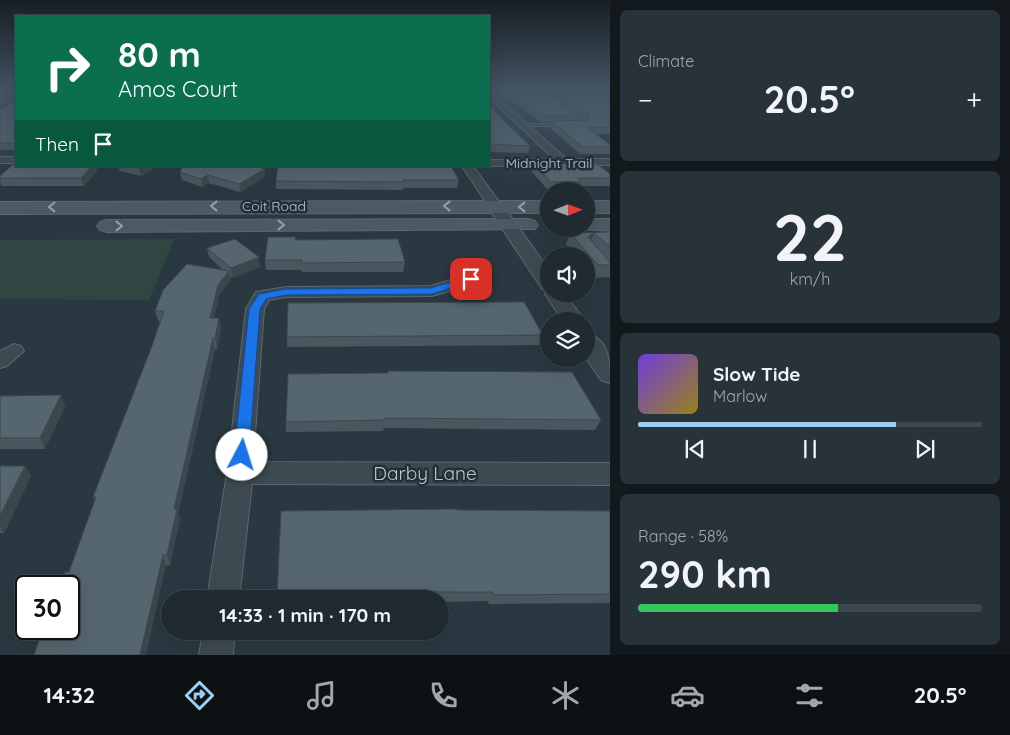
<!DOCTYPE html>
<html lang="en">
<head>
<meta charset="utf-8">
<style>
  :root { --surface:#202b31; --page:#283339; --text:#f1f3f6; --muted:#a2a7ab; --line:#3d474d; --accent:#9bcef0 }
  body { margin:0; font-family:Quicksand,sans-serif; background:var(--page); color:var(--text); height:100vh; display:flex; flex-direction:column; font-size:19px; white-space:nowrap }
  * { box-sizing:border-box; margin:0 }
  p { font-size:16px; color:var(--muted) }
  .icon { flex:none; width:28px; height:28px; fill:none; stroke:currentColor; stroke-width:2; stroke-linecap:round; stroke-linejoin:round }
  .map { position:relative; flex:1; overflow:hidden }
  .drawer { display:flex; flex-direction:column; gap:10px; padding:10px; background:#12181b; width:400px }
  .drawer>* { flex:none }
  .guide { position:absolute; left:15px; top:15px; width:475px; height:152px; border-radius:0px; box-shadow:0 5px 20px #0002,0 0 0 1px var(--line); background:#0b6e4f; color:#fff; overflow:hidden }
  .needle { width:32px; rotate:89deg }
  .controls { position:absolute; left:540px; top:182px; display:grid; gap:10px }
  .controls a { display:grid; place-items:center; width:55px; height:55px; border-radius:50%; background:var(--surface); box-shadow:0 5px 20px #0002,0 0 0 1px var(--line); font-size:25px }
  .speed { position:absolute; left:15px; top:575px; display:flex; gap:10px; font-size:25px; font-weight:700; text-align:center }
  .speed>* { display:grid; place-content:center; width:65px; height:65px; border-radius:50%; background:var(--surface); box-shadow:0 5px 20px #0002,0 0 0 1px var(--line); line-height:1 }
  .speed .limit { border:2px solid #111; border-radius:8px; background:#fff; color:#111 }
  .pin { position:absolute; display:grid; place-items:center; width:42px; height:42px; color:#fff; margin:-21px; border-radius:10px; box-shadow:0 2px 8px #0006 }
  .me { position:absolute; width:55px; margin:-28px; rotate:5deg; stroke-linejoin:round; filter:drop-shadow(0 0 4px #0008) }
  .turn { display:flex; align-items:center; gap:18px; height:105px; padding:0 20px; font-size:22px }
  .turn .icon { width:65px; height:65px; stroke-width:2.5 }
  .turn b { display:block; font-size:35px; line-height:42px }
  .then { display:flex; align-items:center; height:48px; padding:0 20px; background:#0003; gap:10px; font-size:19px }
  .big { font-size:38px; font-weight:800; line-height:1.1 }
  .drawer .card { flex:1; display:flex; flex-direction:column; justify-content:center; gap:8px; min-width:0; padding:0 18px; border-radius:8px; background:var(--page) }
  .drawer .dial { align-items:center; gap:0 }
  .dial b { font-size:65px; line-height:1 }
  .song { display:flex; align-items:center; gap:15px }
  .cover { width:60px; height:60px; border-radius:8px; background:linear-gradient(135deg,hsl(260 70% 55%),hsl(50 70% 35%)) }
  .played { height:5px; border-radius:2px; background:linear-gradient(90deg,var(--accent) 75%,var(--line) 75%) }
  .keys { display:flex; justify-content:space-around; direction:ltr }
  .heat { display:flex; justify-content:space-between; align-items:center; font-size:28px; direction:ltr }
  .charge { height:8px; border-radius:4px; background:linear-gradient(90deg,#34c759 58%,var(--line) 0) }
  .trip { position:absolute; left:161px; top:590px; width:288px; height:50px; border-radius:25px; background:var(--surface); box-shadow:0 5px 20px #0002,0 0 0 1px var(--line); font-weight:800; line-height:50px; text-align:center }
  .tab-bar { display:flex; height:80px; justify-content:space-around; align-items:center; background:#0d1114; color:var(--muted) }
  .tab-bar .icon { width:35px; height:35px }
  .tab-bar .on { color:var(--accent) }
  .tab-bar b { font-size:22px; color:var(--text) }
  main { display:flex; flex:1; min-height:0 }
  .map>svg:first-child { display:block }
</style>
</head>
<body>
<main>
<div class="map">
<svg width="610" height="655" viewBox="0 0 610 655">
  <rect width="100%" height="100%" fill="#2a3941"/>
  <path fill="#2f4642" d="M174,239L149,300L0,299V240Z"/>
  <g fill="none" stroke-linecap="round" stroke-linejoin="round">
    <g stroke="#5c686e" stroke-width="2">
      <g id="service">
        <path d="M567,108H569L587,123V125L576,126V124L581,123L567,110Z"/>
        <path d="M524,124H560L562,125L560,126H522Z"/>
      </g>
    </g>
    <g stroke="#5c686e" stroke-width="2">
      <g id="minor">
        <path d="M489,91L567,159H610V165L489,166V160L554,159L489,97Z"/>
        <rect x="0" y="157" width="16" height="6"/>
        <path d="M462,166H473L503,207L501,210H491Z"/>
        <path d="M471,274L477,275L479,279L477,283L432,296L286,297L269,300L264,309L253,462L610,463V485L252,484L239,599H207L227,473L246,309L256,292L286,287L431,286Z"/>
        <path d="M14,344L21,346L24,351L7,366L0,368V351Z"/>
        <path d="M203,631H235L233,655H199Z"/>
      </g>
    </g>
    <g stroke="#5c686e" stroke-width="2">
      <g id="tertiary">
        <path d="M496,202L502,204L549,270V294H565L585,321H563L545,294L547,291L542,289L488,207Z"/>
        <path d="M586,333C610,339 610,363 610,383L601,380L586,358Z"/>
      </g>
    </g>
    <g stroke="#5c686e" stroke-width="2">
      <g id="secondary">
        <path d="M549,201V213L0,214V202Z"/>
        <rect x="586" y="201" width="24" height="12"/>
        <path d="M528,219L535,221L538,225L535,229L107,232L100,230L97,226L100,222L107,220Z"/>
        <path d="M586,219H610V231L579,229H586Z"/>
      </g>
    </g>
    <use href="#service" fill="#3e4a51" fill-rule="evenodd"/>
    <use href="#minor" fill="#3e4a51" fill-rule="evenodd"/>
    <use href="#tertiary" fill="#3e4a51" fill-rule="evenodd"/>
    <use href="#secondary" fill="#4c5a64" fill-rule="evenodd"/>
  </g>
  <g fill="#49585f">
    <path d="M0,89H16V150H0V109H4L15,101V99L12,98Z"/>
    <path d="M498,89H543L578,115L576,120H586L544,89H600L610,93V134H596L610,145V154H580L549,127L550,122H540Z"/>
    <path d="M604,89H610V93Z"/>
    <path d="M489,105L498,113L497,114L530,146L528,153L489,152Z"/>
    <path d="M534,164L610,174V186H580L578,190H548L532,172Z"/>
    <path d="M16,166H96L97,171L84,186H1L0,178Z"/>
    <path d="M118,166H153L150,171L141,176L120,171Z"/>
    <path d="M180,172L265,177L240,192L209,183L202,187L182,180Z"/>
    <path d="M459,180L457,188H403V190L276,189V181Z"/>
    <path d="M610,232V277L593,278L586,270V256H576L566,244L570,233Z"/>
    <path d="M295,240L405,262L403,272H302V270H266L265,260Z"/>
    <path d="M207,248L260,267L232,278L229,275L230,281L219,295L214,318L221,328L217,349H215L178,514L180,519L170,565L69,572L95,501L93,497L152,346L160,321H158L155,311L224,271L209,257Z"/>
    <path d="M543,335L539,345L287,347V337Z"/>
    <path d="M388,371L601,420L595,430L384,428L383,431L286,432V422L388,373Z"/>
    <path d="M0,396L65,406L45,449H0Z"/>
    <path d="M0,466H25L31,476L4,533H0Z"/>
    <path d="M457,510L610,511V603L489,604L488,601L440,602V599H278L277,595Z"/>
  </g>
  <g fill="#3c474d">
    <path d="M10,92L12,98L0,107V99Z"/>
    <path d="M92,166H96L97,171L84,186L81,178Z"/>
    <path d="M142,166H153L150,171L141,176L139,168Z"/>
    <path d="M265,169V177L240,192L239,184Z"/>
    <path d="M208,175L209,183L202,187L201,179Z"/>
    <path d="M594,233L590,244L583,249L588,237Z"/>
    <path d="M259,257L260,267L232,278L231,268Z"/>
    <path d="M229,271L230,281L219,295L212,328L210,318L218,285Z"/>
    <path d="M219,318L221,328L217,349L215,338Z"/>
    <path d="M213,338L215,349L178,514L180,519L170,565L167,555L174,509Z"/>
    <path d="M61,395L65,406L45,449L40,438Z"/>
    <path d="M25,466L31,476L4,533L0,528V516Z"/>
    <path d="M163,555L166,565L146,655H140Z"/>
  </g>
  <g fill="#55666e" stroke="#3c474d">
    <path d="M0,89H16V143H0V109H4L15,101V93L10,92L0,99Z"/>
    <path d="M507,89H543L578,115H542Z"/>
    <path d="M554,89H600L610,93V98H602L610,103V127H587L610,145V147H583L551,121L589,120L590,115Z"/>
    <path d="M489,105L498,113H496L530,146L489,144Z"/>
    <path d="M16,162V166H92L81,178H0V176Z"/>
    <path d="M534,164H597L610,174V178H577L581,182H551Z"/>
    <path d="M183,166H253L265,169L239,184L208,175L201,179L180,172Z"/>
    <path d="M278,166H451L459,180H403L404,182L276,181Z"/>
    <path d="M610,232V247L594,233L588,237L610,262V265H598L570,233Z"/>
    <path d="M268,237H296L295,240L398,239L405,262L301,263L302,260H265Z"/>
    <path d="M235,239L259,257L231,268L207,248Z"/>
    <path d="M187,264L229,271L218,285L210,318H219L215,338H213L174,509H177L167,555H163L140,655H34L43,629H69V586H59L65,572H69L96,497H93L152,346L164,311H155L163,290Z"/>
    <path d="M524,302L543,335L287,337L288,303Z"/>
    <path d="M388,371L572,372L601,420L385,418V420L286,422L288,374L388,373Z"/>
    <path d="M61,395L40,438H0V396Z"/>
    <path d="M0,466H25L0,516Z"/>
    <path d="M457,509V510L610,511V594L494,595L493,592H407V594L277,595L281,511Z"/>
  </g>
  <defs><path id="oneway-chevron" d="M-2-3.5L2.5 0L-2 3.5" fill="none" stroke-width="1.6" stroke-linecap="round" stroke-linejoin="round" transform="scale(1.25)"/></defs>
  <g stroke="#94a0a7">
    <use href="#oneway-chevron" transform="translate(214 206) rotate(-180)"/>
    <use href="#oneway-chevron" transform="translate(447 206) rotate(-180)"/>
    <use href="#oneway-chevron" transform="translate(52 207) rotate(180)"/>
    <use href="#oneway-chevron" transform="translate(522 207) rotate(180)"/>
    <use href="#oneway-chevron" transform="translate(281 225)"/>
    <use href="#oneway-chevron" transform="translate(119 226)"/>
  </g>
  <linearGradient id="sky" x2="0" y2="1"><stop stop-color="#171f24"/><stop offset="0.49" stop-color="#445465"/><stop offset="1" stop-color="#445465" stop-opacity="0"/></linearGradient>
  <rect width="610" height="181" fill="url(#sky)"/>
  <path fill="#1a73e8" stroke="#114b97" d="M471,276L474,277V281L432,294L286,295L266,299L260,309L249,455L247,459L242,461L236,459L234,455L249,309L259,294L286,289L431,288Z"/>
  <g text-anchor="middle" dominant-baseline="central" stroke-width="5" stroke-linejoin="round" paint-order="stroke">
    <g font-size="14" fill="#bbc5cb" stroke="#222f37">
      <text x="549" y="163">Midnight Trail</text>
      <text x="274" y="206">Coit Road</text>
    </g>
    <g font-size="19" fill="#bbc5cb" stroke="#222f37">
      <text x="425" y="473">Darby Lane</text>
    </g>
  </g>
</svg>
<div class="controls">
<a><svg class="needle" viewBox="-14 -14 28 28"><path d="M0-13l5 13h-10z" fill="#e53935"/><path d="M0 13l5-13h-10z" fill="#a2a7ab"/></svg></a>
<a><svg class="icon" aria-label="sound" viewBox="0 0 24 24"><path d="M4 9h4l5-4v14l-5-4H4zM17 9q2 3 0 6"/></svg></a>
<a><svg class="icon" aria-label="layers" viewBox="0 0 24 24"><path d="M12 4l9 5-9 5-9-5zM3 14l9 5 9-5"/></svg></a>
</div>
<div class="speed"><div class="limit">30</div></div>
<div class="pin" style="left:471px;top:279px;background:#d93025"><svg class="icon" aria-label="arrive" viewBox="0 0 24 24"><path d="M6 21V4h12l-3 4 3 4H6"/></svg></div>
<svg class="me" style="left:242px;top:455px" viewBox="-20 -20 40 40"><circle r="19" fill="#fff"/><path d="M0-13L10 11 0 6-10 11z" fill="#1a73e8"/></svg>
<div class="trip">14:33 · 1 min · 170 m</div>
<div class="guide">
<div class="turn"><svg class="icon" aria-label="right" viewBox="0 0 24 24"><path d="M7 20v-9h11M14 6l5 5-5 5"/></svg><div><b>80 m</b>Amos Court</div></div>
<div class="then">Then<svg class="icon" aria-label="arrive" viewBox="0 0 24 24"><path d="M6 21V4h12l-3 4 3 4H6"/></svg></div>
</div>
</div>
<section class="drawer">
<div class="card"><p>Climate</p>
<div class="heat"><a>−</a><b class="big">20.5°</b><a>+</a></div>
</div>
<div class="card dial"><b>22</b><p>km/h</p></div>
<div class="card">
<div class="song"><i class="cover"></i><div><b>Slow Tide</b><p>Marlow</p></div></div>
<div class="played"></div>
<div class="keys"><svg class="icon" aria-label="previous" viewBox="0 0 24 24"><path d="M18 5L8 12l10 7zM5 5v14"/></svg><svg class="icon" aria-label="pause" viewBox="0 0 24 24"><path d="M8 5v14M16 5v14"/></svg><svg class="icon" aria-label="next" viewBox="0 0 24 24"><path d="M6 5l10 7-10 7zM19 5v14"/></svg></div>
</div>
<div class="card"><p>Range · 58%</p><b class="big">290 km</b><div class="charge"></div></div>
</section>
</main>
<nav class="tab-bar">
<b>14:32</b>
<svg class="icon on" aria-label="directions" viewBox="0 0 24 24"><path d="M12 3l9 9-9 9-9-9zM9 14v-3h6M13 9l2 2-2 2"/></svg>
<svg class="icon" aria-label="music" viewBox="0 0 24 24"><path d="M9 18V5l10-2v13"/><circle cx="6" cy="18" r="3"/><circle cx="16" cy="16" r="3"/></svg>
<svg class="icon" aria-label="phone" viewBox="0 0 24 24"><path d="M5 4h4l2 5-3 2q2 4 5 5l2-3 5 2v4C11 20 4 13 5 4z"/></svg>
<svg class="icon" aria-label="climate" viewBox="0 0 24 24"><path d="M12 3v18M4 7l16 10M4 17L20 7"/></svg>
<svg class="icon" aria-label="car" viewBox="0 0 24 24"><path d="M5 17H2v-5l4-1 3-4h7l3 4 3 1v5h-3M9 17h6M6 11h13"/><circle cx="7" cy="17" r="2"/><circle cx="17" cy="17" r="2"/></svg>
<svg class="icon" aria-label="filters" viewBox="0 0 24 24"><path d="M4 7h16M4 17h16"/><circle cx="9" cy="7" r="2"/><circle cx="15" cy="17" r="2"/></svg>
<b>20.5°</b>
</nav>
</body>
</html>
